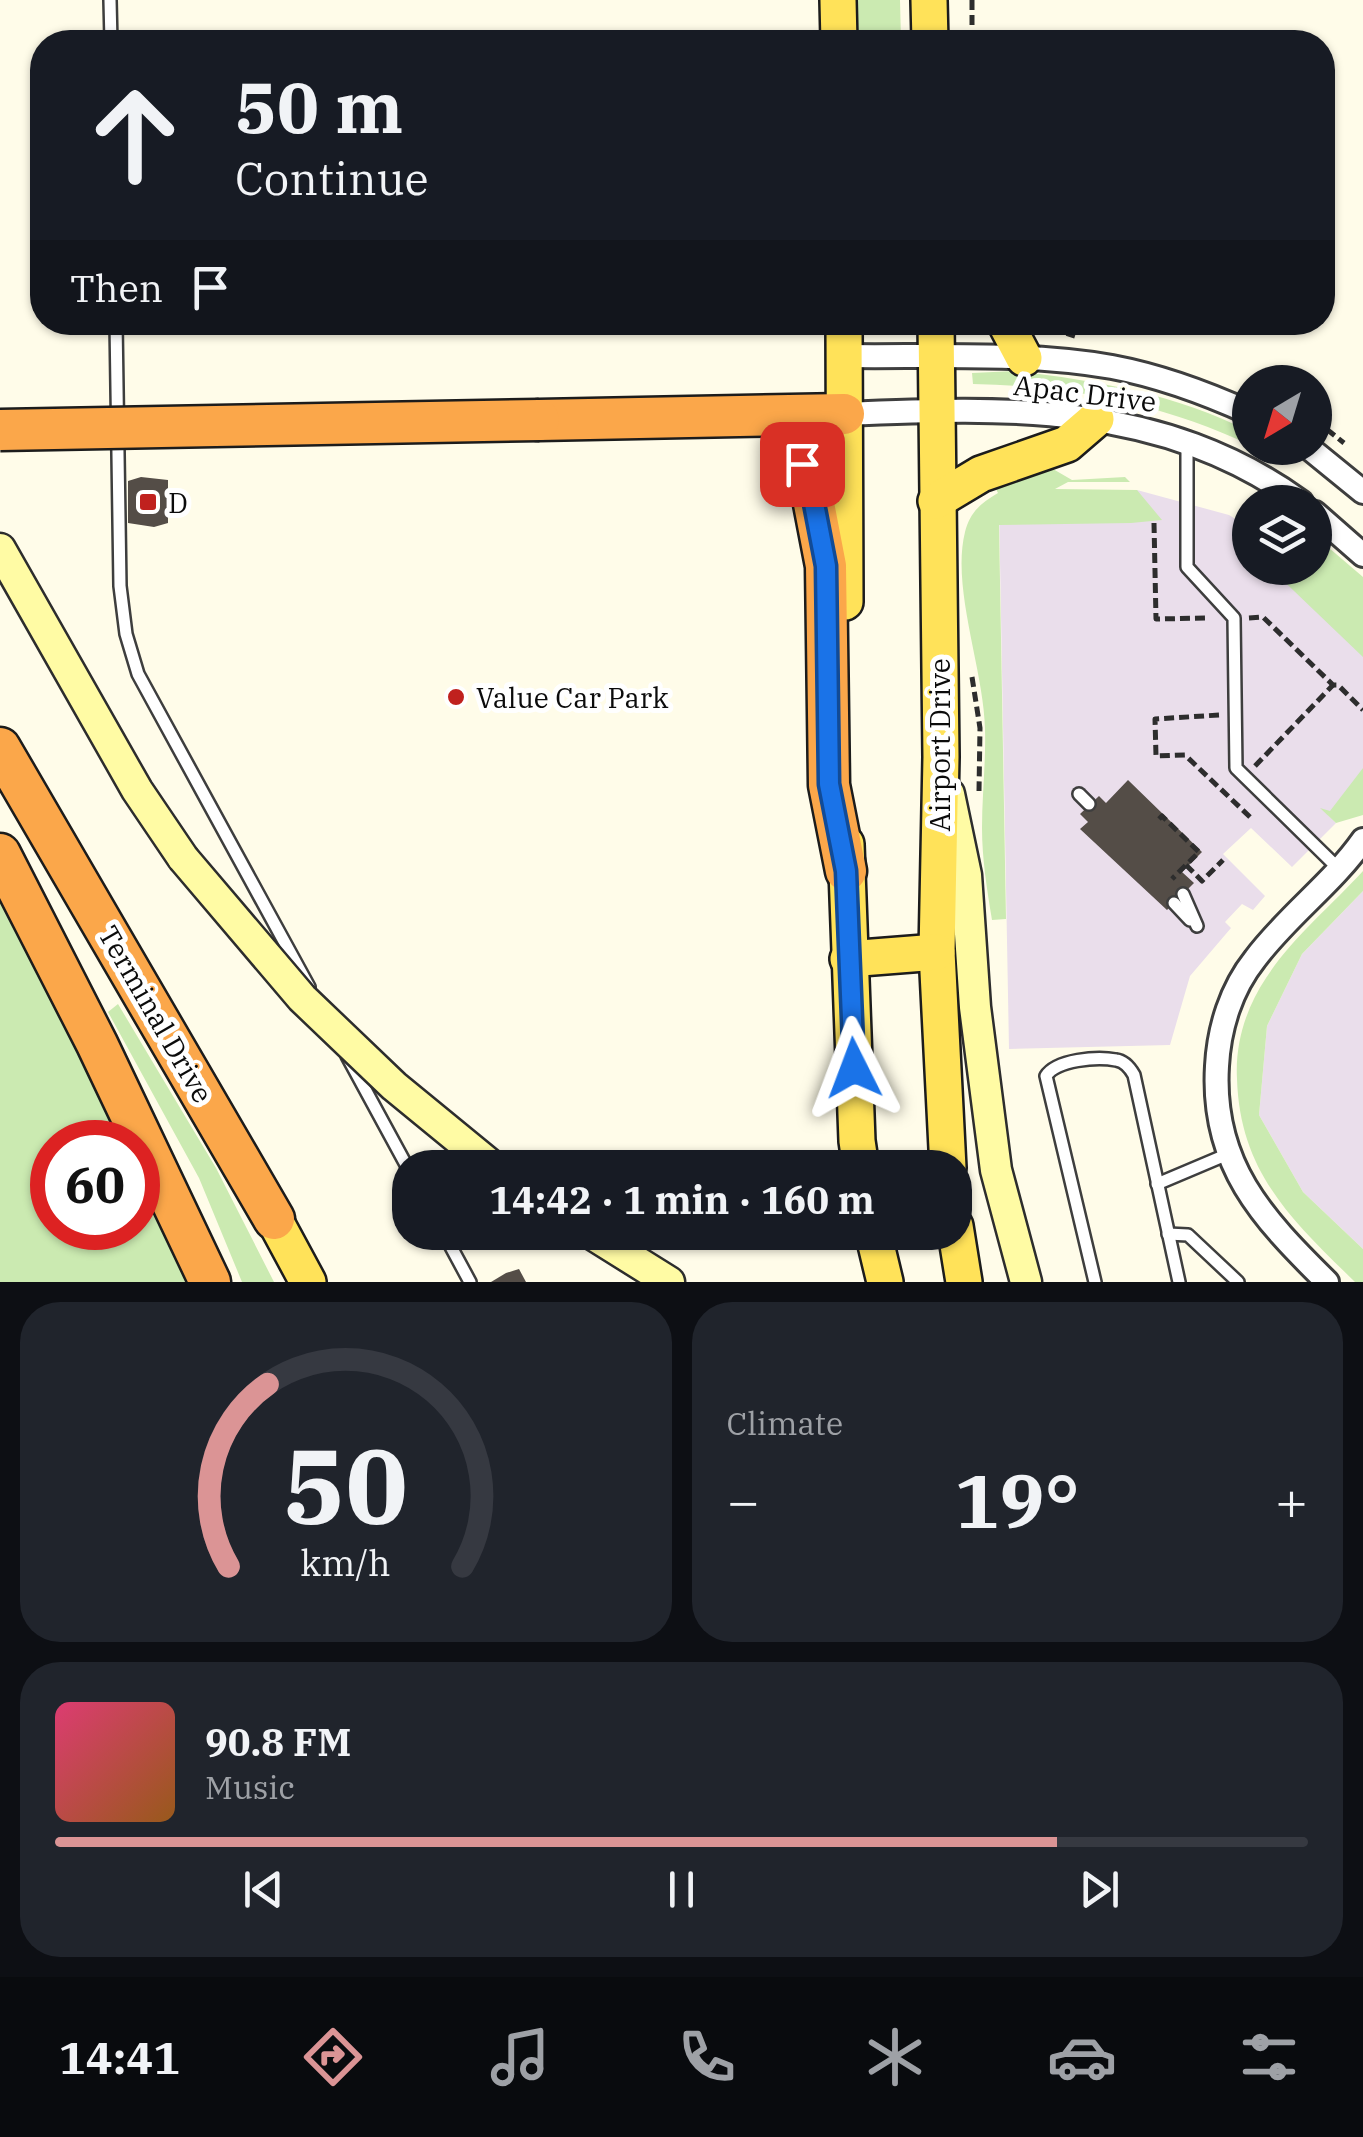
<!DOCTYPE html>
<html lang="en">
<head>
<meta charset="utf-8">
<style>
  :root { --surface:#171b24; --page:#20242c; --text:#f1f3f6; --muted:#9ea1a6; --line:#363941; --accent:#db9495 }
  body { margin:0; font-family:"IBM Plex Serif",serif; background:var(--page); color:var(--text); height:100vh; display:flex; flex-direction:column; font-size:38px; white-space:nowrap }
  * { box-sizing:border-box; margin:0 }
  p { font-size:32px; color:var(--muted) }
  .icon { flex:none; width:55px; height:55px; fill:none; stroke:currentColor; stroke-width:2; stroke-linecap:round; stroke-linejoin:round }
  .map { position:relative; height:1282px; overflow:hidden }
  .details { display:flex; flex-direction:column; gap:20px; padding:20px; background:#0d0f14; flex:1 }
  .details>* { flex:none }
  .hud { position:absolute; left:30px; top:30px; width:1305px; height:305px; border-radius:40px; box-shadow:0 2px 8px #0004; background:#171b24; color:var(--text); overflow:hidden }
  .needle { width:65px; rotate:218deg }
  .fabs { position:absolute; left:1232px; top:365px; display:grid; gap:20px }
  .fabs a { display:grid; place-items:center; width:100px; height:100px; border-radius:50%; background:var(--surface); box-shadow:0 2px 8px #0004; font-size:50px }
  .speed { position:absolute; left:30px; top:1120px; display:flex; gap:20px; font-size:50px; font-weight:700; text-align:center }
  .speed>* { display:grid; place-content:center; width:130px; height:130px; border-radius:50%; background:var(--surface); box-shadow:0 2px 8px #0004; line-height:1 }
  .speed .limit { border:15px solid #d22; background:#fff; color:#111 }
  .pin { position:absolute; display:grid; place-items:center; width:85px; height:85px; color:#fff; margin:-42px; border-radius:20px; box-shadow:0 5px 15px #0006 }
  .me { position:absolute; width:110px; margin:-55px; rotate:357deg; stroke-linejoin:round; filter:drop-shadow(0 0 8px #0008) }
  .turn { display:flex; align-items:center; gap:35px; height:210px; padding:0 40px; font-size:45px }
  .turn .icon { width:130px; height:130px; stroke-width:2.5 }
  .turn b { display:block; font-size:70px; line-height:85px }
  .then { display:flex; align-items:center; height:95px; padding:0 40px; background:#0003; gap:20px; font-size:38px }
  .big { font-size:75px; font-weight:700; line-height:1.1 }
  .details .widget { flex:1; display:flex; flex-direction:column; justify-content:center; gap:15px; min-width:0; padding:0 35px; border-radius:40px; background:var(--page) }
  .details .dial { align-items:center; gap:0 }
  .dial svg { height:260px; overflow:visible; fill:none; stroke:var(--line); stroke-width:7; stroke-linecap:round; text-anchor:middle }
  .dial text { fill:var(--text); stroke:none }
  .song { display:flex; align-items:center; gap:30px }
  .cover { width:120px; height:120px; border-radius:15px; background:linear-gradient(135deg,hsl(340 70% 55%),hsl(30 70% 35%)) }
  .played { height:10px; border-radius:5px; background:linear-gradient(90deg,var(--accent) 80%,var(--line) 80%) }
  .keys { display:flex; justify-content:space-around; direction:ltr }
  .heat { display:flex; justify-content:space-between; align-items:center; font-size:55px; direction:ltr }
  .details .tiles { flex:1; display:grid; gap:20px; grid-template-columns:1fr 1fr }
  .widget:last-child { grid-column:span 2 }
  .trip { position:absolute; left:392px; top:1150px; width:580px; height:100px; border-radius:40px; background:var(--surface); box-shadow:0 2px 8px #0004; font-weight:700; line-height:100px; text-align:center }
  .tab-bar { display:flex; height:160px; justify-content:space-around; align-items:center; background:#090b0e; color:var(--muted) }
  .tab-bar .icon { width:70px; height:70px }
  .tab-bar .selected { color:var(--accent) }
  .tab-bar b { font-size:45px; color:var(--text) }
  .map>svg:first-child { display:block }
</style>
</head>
<body>
<div class="map">
<svg width="1363" height="1282" viewBox="0 0 1363 1282">
  <rect width="100%" height="100%" fill="#fffce9"/>
  <g fill="#eadeeb">
    <path d="M1137,490L1229,515L1250,528V568H1303L1363,625V772L1328,815L1336,823L1292,867L1251,828L1223,854L1265,896L1253,910L1242,904L1225,922L1231,928L1190,976L1170,1045L1009,1049L999,507Z"/>
    <path d="M1363,891V1249L1303,1192L1259,1115L1267,1026L1302,954Z"/>
  </g>
  <g fill="#cbeab1">
    <path d="M853,0H900L901,42H854Z"/>
    <path d="M1015,371C1097,381 1176,394 1250,432V445C1161,403 1071,386 973,384L972,373Z"/>
    <path d="M1041,462L1072,480L1125,477L1130,482H1068L1055,489L1137,490L1162,520L1131,523L999,525L1006,919L992,920C987,889 982,859 982,828C982,795 986,762 985,729C984,670 951,588 965,532C970,512 981,503 998,493L992,481Z"/>
    <path d="M1315,536L1363,577V657L1270,568H1315Z"/>
    <path d="M1363,768V815L1336,823L1320,808L1330,811Z"/>
    <path d="M1363,871V891L1302,954L1267,1026L1259,1115L1303,1192L1363,1249V1282H1355C1292,1220 1240,1173 1237,1079C1235,1043 1246,1008 1266,978C1291,939 1331,906 1363,871Z"/>
    <path d="M0,895L85,1057L124,1142H52V1228H138V1172L188,1282H0Z"/>
    <path d="M118,1004L216,1168L274,1282H242L199,1178L108,1012Z"/>
  </g>
  <g fill="#544d47">
    <path d="M141,477L168,480V523L154,527L128,523V481Z"/>
    <path d="M1128,780L1202,852L1182,872L1194,883L1167,910L1080,829L1088,822L1080,814L1099,796L1106,803Z"/>
    <path d="M519,1269L526,1282H491L506,1273Z"/>
  </g>
  <g fill="none" stroke-linecap="round" stroke-linejoin="round">
    <g stroke="#3e3e3e" stroke-width="16">
      <g id="lane">
        <path d="M110,0L111,42"/>
        <path d="M116,322L120,586L126,634L138,674L309,987"/>
        <path d="M1187,441V567L1234,618L1236,768L1339,869"/>
        <path d="M1079,794L1089,804"/>
        <path d="M1183,894L1197,926"/>
        <path d="M1174,903L1190,920"/>
        <path d="M347,1056L410,1172"/>
        <path d="M1157,1184L1228,1154"/>
        <path d="M443,1232L470,1282"/>
        <path d="M1168,1234L1188,1235L1238,1282"/>
        <path d="M1095,1282L1046,1076C1056,1060 1097,1056 1116,1060C1125,1061 1130,1068 1134,1075L1179,1282"/>
      </g>
    </g>
    <g stroke="#3e3e3e" stroke-width="28">
      <g id="street">
        <path d="M845,356C933,357 1025,352 1112,367C1160,376 1206,393 1250,413"/>
        <path d="M844,414C1008,407 1162,402 1301,502"/>
        <path d="M1309,448L1363,492"/>
        <path d="M1315,513L1363,555"/>
        <path d="M1327,1282C1262,1218 1211,1164 1217,1066C1219,1028 1231,989 1255,959C1287,916 1332,884 1363,840"/>
      </g>
    </g>
    <g stroke="#2d2d2d" stroke-width="35">
      <g id="secondary">
        <path d="M0,549L137,790L183,858"/>
        <path d="M949,794L966,875L975,1007L996,1170L1026,1282"/>
        <path d="M589,1232L669,1282"/>
      </g>
    </g>
    <g stroke="#1c1c1c" stroke-width="40">
      <g id="primary">
        <path d="M838,0L839,42"/>
        <path d="M929,0L930,42"/>
        <path d="M844,322L845,602"/>
        <path d="M936,322L941,757L937,952L948,1168"/>
        <path d="M1005,322L1024,358"/>
        <path d="M936,501L981,474L1067,444L1096,419"/>
        <path d="M846,844L857,1141L861,1168"/>
        <path d="M848,959L937,952"/>
        <path d="M274,1219L308,1282"/>
        <path d="M955,1226L964,1282"/>
        <path d="M873,1232L885,1282"/>
      </g>
    </g>
    <g stroke="#1c1c1c" stroke-width="45">
      <g id="highway">
        <path d="M775,416L811,488L826,566L829,785L846,871"/>
        <path d="M539,420L844,414"/>
        <path d="M0,748L274,1219"/>
        <path d="M0,854L97,1044L210,1282"/>
      </g>
    </g>
    <g stroke="#2d2d2d" stroke-width="5" stroke-dasharray="10 5" stroke-linecap="butt">
      <path d="M972,0V42"/>
      <path d="M1038,324L1075,336"/>
      <path d="M1315,420L1344,443"/>
      <path d="M1154,523L1156,619L1208,618"/>
      <path d="M1249,618L1263,617L1333,685H1338L1363,710"/>
      <path d="M972,677L980,728L979,791"/>
      <path d="M1219,715L1155,719L1156,756L1185,755L1250,817"/>
      <path d="M1255,766L1333,685"/>
      <path d="M1159,819L1162,816L1199,852L1172,879"/>
      <path d="M1186,865L1202,881L1223,860"/>
    </g>
    <use href="#lane" stroke="#fff" stroke-width="11"/>
    <use href="#street" stroke="#fff" stroke-width="22"/>
    <use href="#secondary" stroke="#fffba4" stroke-width="30"/>
    <use href="#primary" stroke="#ffe259" stroke-width="35"/>
    <use href="#highway" stroke="#fba74a" stroke-width="40"/>
    <g stroke="#2d2d2d" stroke-width="35" stroke-linecap="butt">
      <path id="secondary-bridge" d="M183,858L302,998L394,1086L494,1168"/>
    </g>
    <g stroke="#1c1c1c" stroke-width="45" stroke-linecap="butt">
      <path id="highway-bridge" d="M0,430L539,420"/>
    </g>
    <use href="#secondary-bridge" stroke="#fffba4" stroke-width="30"/>
    <use href="#highway-bridge" stroke="#fba74a" stroke-width="40"/>
  </g>
  <g fill="none" stroke-linecap="round" stroke-linejoin="round">
    <g stroke="#114b97" stroke-width="25">
      <path id="route" d="M802,464L811,488L826,566L829,784L846,871L854,1068"/>
    </g>
    <use href="#route" stroke="#1a73e8" stroke-width="18"/>
  </g>
  <g fill="#c0211e" stroke="#fff" stroke-width="4">
    <rect x="138" y="492" width="20" height="20" rx="5"/>
    <circle cx="456" cy="697" r="10"/>
  </g>
  <g text-anchor="middle" dominant-baseline="central" stroke-width="10" stroke-linejoin="round" paint-order="stroke">
    <g font-size="28" fill="#0b0b0b" stroke="#fff">
      <text transform="translate(1085 393) rotate(7)">Apac Drive</text>
      <text transform="translate(939 745) rotate(-90)">Airport Drive</text>
      <text transform="translate(156 1014) rotate(60)">Terminal Drive</text>
    </g>
    <g font-size="28" fill="#0b0b0b" stroke="#fff" text-anchor="start">
      <text x="168" y="502">D</text>
      <text x="476" y="697">Value Car Park</text>
    </g>
  </g>
</svg>
<div class="fabs">
<a><svg class="needle" viewBox="-14 -14 28 28"><path d="M0-13l5 13h-10z" fill="#e53935"/><path d="M0 13l5-13h-10z" fill="#9ea1a6"/></svg></a>
<a><svg class="icon" aria-label="layers" viewBox="0 0 24 24"><path d="M12 4l9 5-9 5-9-5zM3 14l9 5 9-5"/></svg></a>
</div>
<div class="speed"><div class="limit">60</div></div>
<div class="pin" style="left:802px;top:464px;background:#d93025"><svg class="icon" aria-label="arrive" viewBox="0 0 24 24"><path d="M6 21V4h12l-3 4 3 4H6"/></svg></div>
<svg class="me" style="left:854px;top:1068px" viewBox="-20 -20 40 40"><path d="M0-17L14 15 0 8-14 15z" fill="#1a73e8" stroke="#fff" stroke-width="4"/></svg>
<div class="trip">14:42 · 1 min · 160 m</div>
<div class="hud">
<div class="turn"><svg class="icon" aria-label="ahead" viewBox="0 0 24 24"><path d="M12 20V5M6 11l6-6 6 6"/></svg><div><b>50 m</b>Continue</div></div>
<div class="then">Then<svg class="icon" aria-label="arrive" viewBox="0 0 24 24"><path d="M6 21V4h12l-3 4 3 4H6"/></svg></div>
</div>
</div>
<section class="details">
<div class="tiles">
<div class="widget dial"><svg viewBox="0 0 100 80">
<path d="M14 69A42 42 0 1 1 86 69"/>
<path d="M14 69A42 42 0 0 1 26 13" stroke="#db9495"/>
<text x="50" y="56" font-size="32" font-weight="700">50</text>
<text x="50" y="72" font-size="11">km/h</text>
</svg></div>
<div class="widget"><p>Climate</p>
<div class="heat"><a>−</a><b class="big">19°</b><a>+</a></div>
</div>
<div class="widget">
<div class="song"><i class="cover"></i><div><b>90.8 FM</b><p>Music</p></div></div>
<div class="played"></div>
<div class="keys"><svg class="icon" aria-label="previous" viewBox="0 0 24 24"><path d="M18 5L8 12l10 7zM5 5v14"/></svg><svg class="icon" aria-label="pause" viewBox="0 0 24 24"><path d="M8 5v14M16 5v14"/></svg><svg class="icon" aria-label="next" viewBox="0 0 24 24"><path d="M6 5l10 7-10 7zM19 5v14"/></svg></div>
</div>
</div>
</section>
<nav class="tab-bar">
<b>14:41</b>
<svg class="icon selected" aria-label="directions" viewBox="0 0 24 24"><path d="M12 3l9 9-9 9-9-9zM9 14v-3h6M13 9l2 2-2 2"/></svg>
<svg class="icon" aria-label="music" viewBox="0 0 24 24"><path d="M9 18V5l10-2v13"/><circle cx="6" cy="18" r="3"/><circle cx="16" cy="16" r="3"/></svg>
<svg class="icon" aria-label="phone" viewBox="0 0 24 24"><path d="M5 4h4l2 5-3 2q2 4 5 5l2-3 5 2v4C11 20 4 13 5 4z"/></svg>
<svg class="icon" aria-label="climate" viewBox="0 0 24 24"><path d="M12 3v18M4 7l16 10M4 17L20 7"/></svg>
<svg class="icon" aria-label="car" viewBox="0 0 24 24"><path d="M5 17H2v-5l4-1 3-4h7l3 4 3 1v5h-3M9 17h6M6 11h13"/><circle cx="7" cy="17" r="2"/><circle cx="17" cy="17" r="2"/></svg>
<svg class="icon" aria-label="filters" viewBox="0 0 24 24"><path d="M4 7h16M4 17h16"/><circle cx="9" cy="7" r="2"/><circle cx="15" cy="17" r="2"/></svg>
</nav>
</body>
</html>
